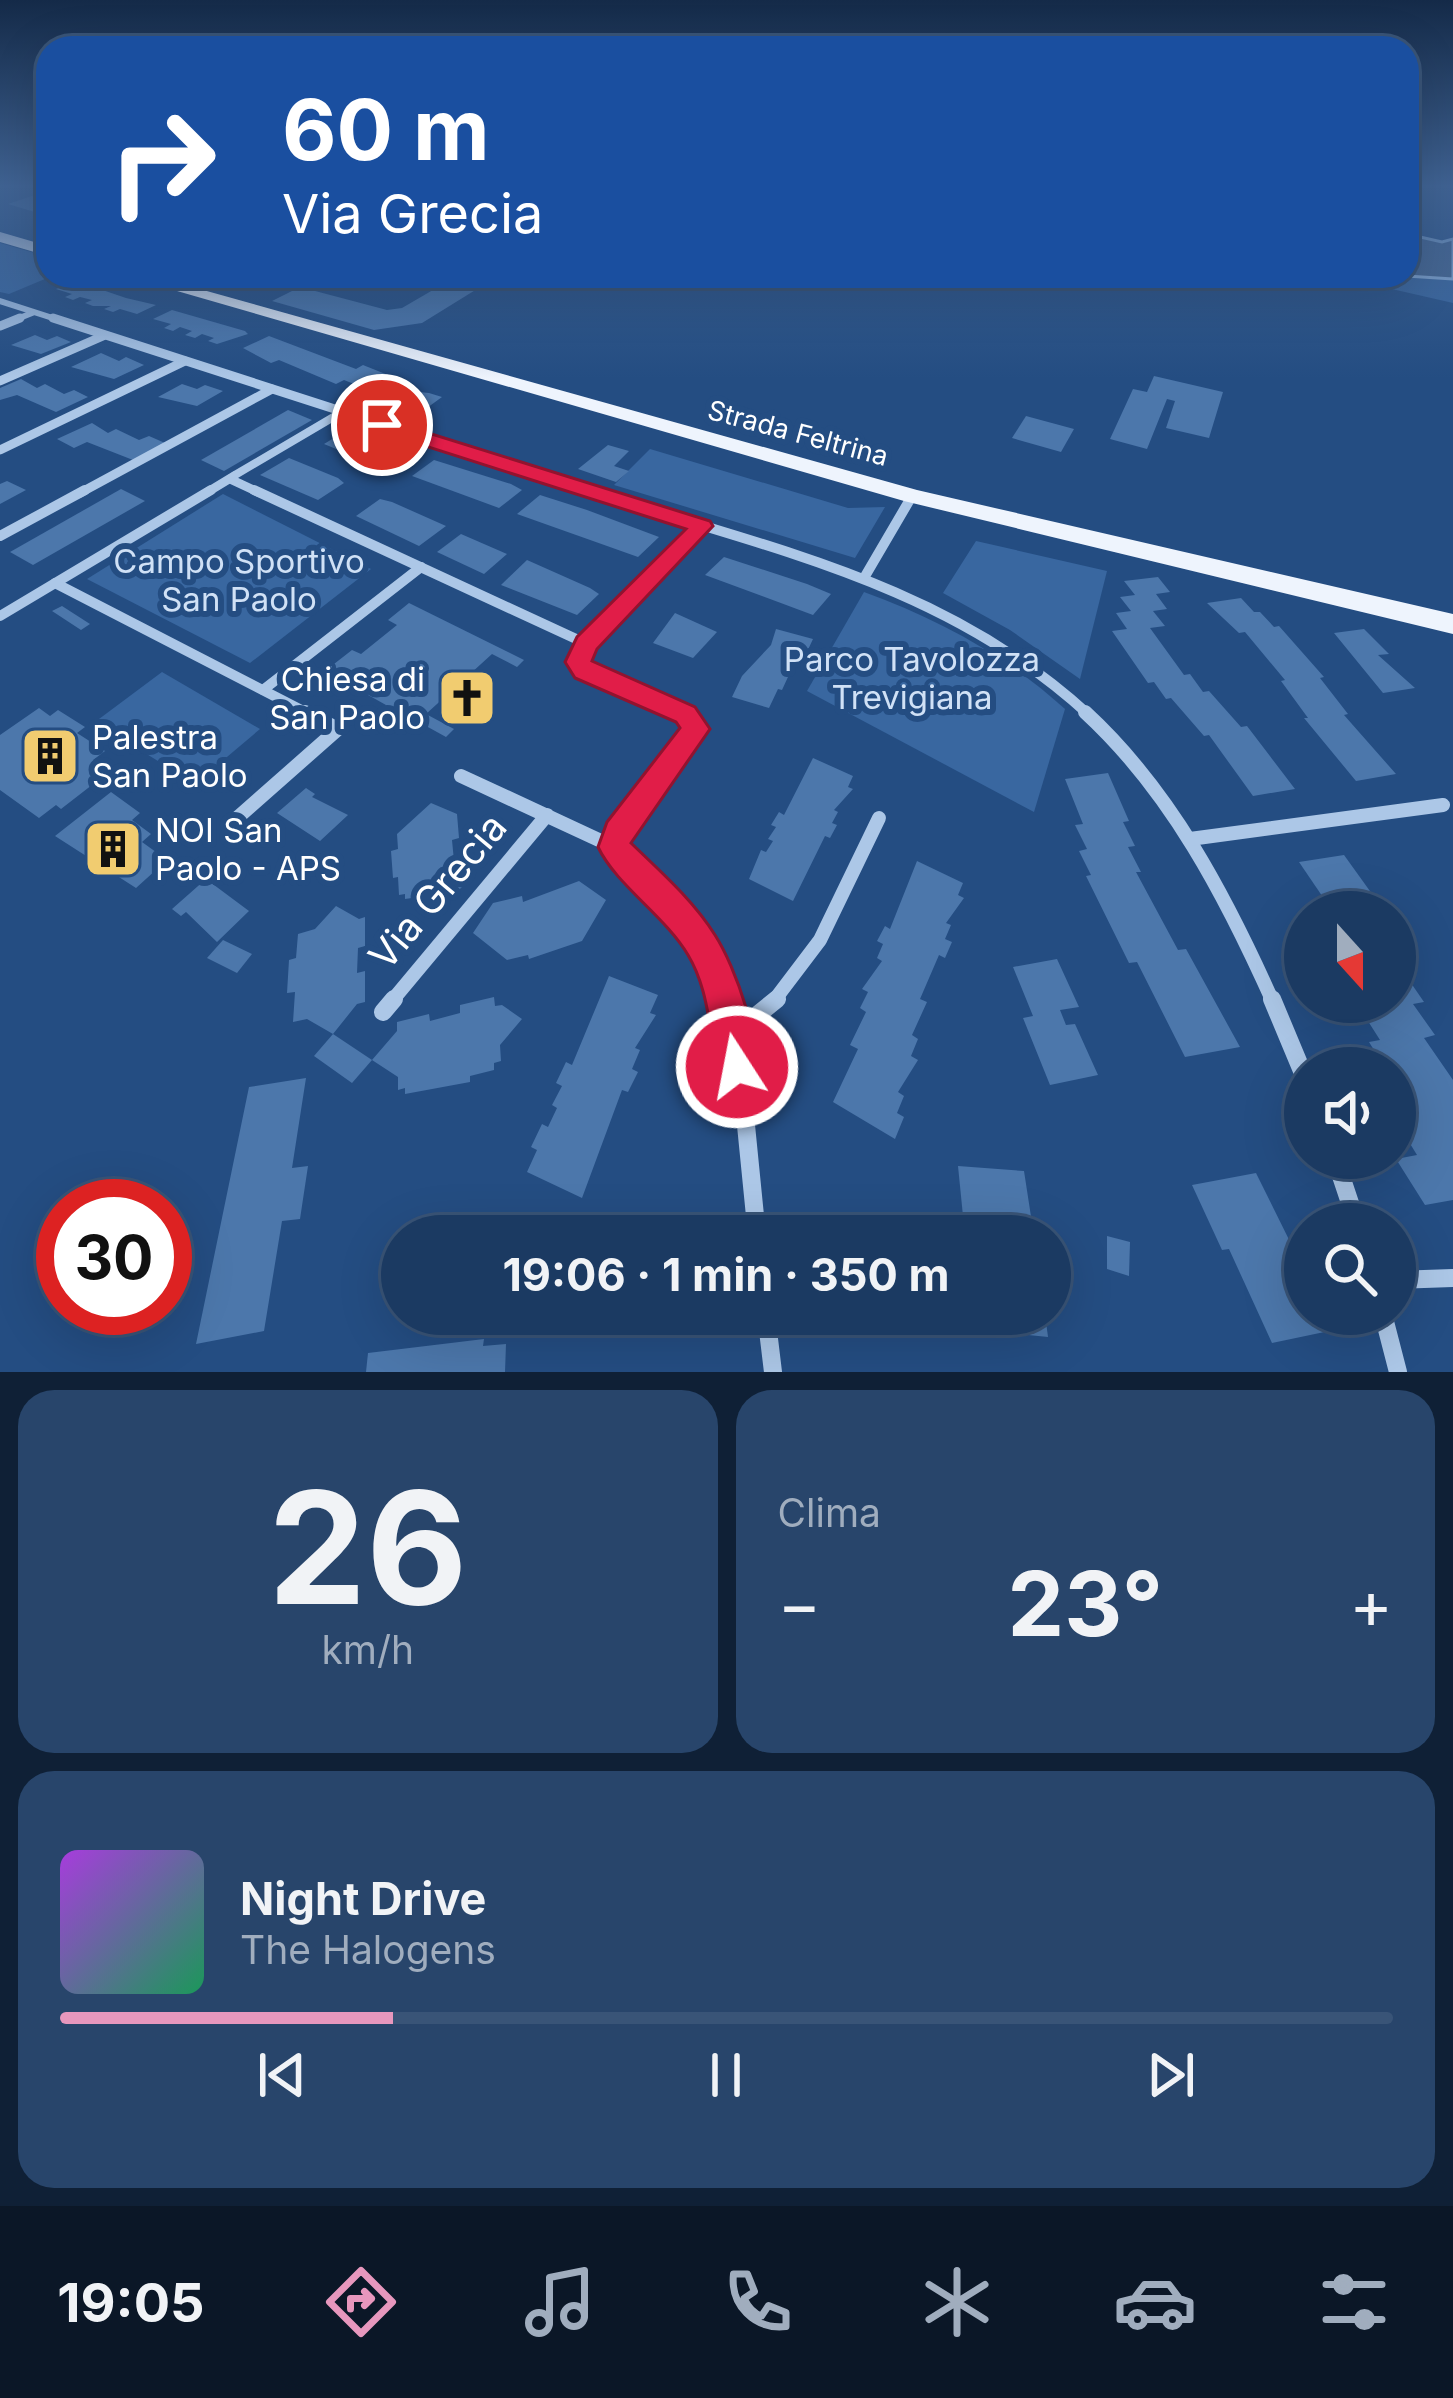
<!DOCTYPE html>
<html lang="it">
<head>
<meta charset="utf-8">
<style>
  :root { --surface:#1b3a62; --page:#28456b; --text:#f1f3f6; --muted:#a0adbe; --line:#395477; --accent:#e797bd }
  body { margin:0; font-family:Inter,sans-serif; background:var(--page); color:var(--text); height:100vh; display:flex; flex-direction:column; font-size:45px; white-space:nowrap }
  * { box-sizing:border-box; margin:0 }
  p { font-size:39px; color:var(--muted) }
  .icon { flex:none; width:66px; height:66px; fill:none; stroke:currentColor; stroke-width:2; stroke-linecap:round; stroke-linejoin:round }
  .map { position:relative; height:1372px; overflow:hidden }
  .details { display:flex; flex-direction:column; gap:18px; padding:18px; background:#0f2036; flex:1 }
  .details>* { flex:none }
  .top-card { position:absolute; left:36px; top:36px; width:1383px; height:252px; border-radius:36px; box-shadow:0 12px 48px #0002,0 0 0 3px var(--line); background:#1a4fa0; color:#fff; overflow:hidden }
  .needle { width:78px; rotate:159deg }
  .buttons { position:absolute; left:1284px; top:891px; display:grid; gap:24px }
  .buttons a { display:grid; place-items:center; width:132px; height:132px; border-radius:50%; background:var(--surface); box-shadow:0 12px 48px #0002,0 0 0 3px var(--line); font-size:60px }
  .speed { position:absolute; left:36px; top:1179px; display:flex; gap:24px; font-size:60px; font-weight:700; text-align:center }
  .speed>* { display:grid; place-content:center; width:156px; height:156px; border-radius:50%; background:var(--surface); box-shadow:0 12px 48px #0002,0 0 0 3px var(--line); line-height:1 }
  .speed .limit { border:18px solid #d22; background:#fff; color:#111 }
  .pin { position:absolute; display:grid; place-items:center; width:102px; height:102px; color:#fff; margin:-51px; border:6px solid #fff; border-radius:50%; box-shadow:0 3px 12px #0007 }
  .me { position:absolute; width:132px; margin:-66px; rotate:349deg; stroke-linejoin:round; filter:drop-shadow(0 0 9px #0008) }
  .turn { display:flex; align-items:center; gap:42px; height:252px; padding:0 48px; font-size:54px }
  .turn .icon { width:156px; height:156px; stroke-width:2.5 }
  .turn b { display:block; font-size:84px; line-height:102px }
  .big { font-size:90px; font-weight:700; line-height:1.1 }
  .details .card { flex:1; display:flex; flex-direction:column; justify-content:center; gap:18px; min-width:0; padding:0 42px; border-radius:36px; background:var(--page) }
  .details .dial { align-items:center; gap:0 }
  .dial b { font-size:156px; line-height:1 }
  .song { display:flex; align-items:center; gap:36px }
  .cover { width:144px; height:144px; border-radius:18px; background:linear-gradient(135deg,hsl(280 70% 55%),hsl(150 70% 35%)) }
  .played { height:12px; border-radius:6px; background:linear-gradient(90deg,var(--accent) 25%,var(--line) 25%) }
  .keys { display:flex; justify-content:space-around; direction:ltr }
  .heat { display:flex; justify-content:space-between; align-items:center; font-size:66px; direction:ltr }
  .details .tiles { flex:1; display:grid; gap:18px; grid-template-columns:1fr 1fr }
  .card:last-child { grid-column:span 2 }
  .trip { position:absolute; left:381px; top:1215px; width:690px; height:120px; border-radius:60px; background:var(--surface); box-shadow:0 12px 48px #0002,0 0 0 3px var(--line); font-weight:700; line-height:120px; text-align:center }
  .tab-bar { display:flex; height:192px; justify-content:space-around; align-items:center; background:#0b1727; color:var(--muted) }
  .tab-bar .icon { width:84px; height:84px }
  .tab-bar .selected { color:var(--accent) }
  .tab-bar b { font-size:54px; color:var(--text) }
  .map>svg:first-child { display:block }
</style>
</head>
<body>
<div class="map">
<svg width="1453" height="1372" viewBox="0 0 1453 1372">
  <rect width="100%" height="100%" fill="#244d82"/>
  <g fill="#3967a0">
    <path d="M0,243L48,257V276H52L9,294L0,292Z"/>
    <path d="M1335,276L1453,279V303Z"/>
    <path d="M650,449L848,508L885,507L855,558L614,485Z"/>
    <path d="M223,494L371,569L250,663L87,579Z"/>
    <path d="M976,541L1107,571L1080,679L1010,630L943,593Z"/>
    <path d="M864,592C938,619 1007,656 1065,709L1034,812L807,691Z"/>
    <path d="M162,672L260,729L195,784L95,722Z"/>
  </g>
  <path fill="#49668c" stroke="#a0c2e8" stroke-width="3" d="M1407,234L1442,242L1453,239V279L1407,276Z"/>
  <g fill="#4c77ab">
    <path d="M32,196L48,200V216L8,204Z"/>
    <path d="M457,276H498L422,323L374,330L272,301L300,287L387,310L402,308Z"/>
    <path d="M76,281L126,298L156,305L137,314L120,309L113,312L104,309L111,306H93L85,303L92,300L80,297L73,300L65,297L72,294L56,289Z"/>
    <path d="M172,310L245,331L248,334L217,344L208,341L214,338L202,334L195,338L185,335L192,331L180,327L173,331L164,328L171,324L153,319Z"/>
    <path d="M35,335L47,340L57,336L71,342L41,354L11,345Z"/>
    <path d="M269,336L356,369L363,365L393,377L369,390L344,380L336,384L279,360L271,363L243,348Z"/>
    <path d="M101,353L119,361L126,357L144,365L114,379L71,367Z"/>
    <path d="M1154,376L1223,392L1209,438L1166,428L1175,401L1167,399L1147,449L1110,439L1133,389L1147,392Z"/>
    <path d="M21,379L37,388L45,384L64,394L74,390L88,397L56,412L17,395L0,400V388Z"/>
    <path d="M182,384L197,389L205,385L223,391L197,406L158,397Z"/>
    <path d="M419,392L429,393L442,397L420,413L401,405Z"/>
    <path d="M288,410L312,420L224,471L201,460Z"/>
    <path d="M1026,416L1074,429L1061,452L1012,438Z"/>
    <path d="M92,423L108,433L116,429L139,440L149,436L165,443L133,460L87,442L74,448L57,439Z"/>
    <path d="M347,430L358,432L386,445L363,460L324,444Z"/>
    <path d="M608,445L629,451L614,466L629,471L616,482L578,469Z"/>
    <path d="M289,458L338,478L344,483L318,500L260,475Z"/>
    <path d="M434,460L511,484L522,490L499,508L412,476Z"/>
    <path d="M7,481L26,490L0,504V484Z"/>
    <path d="M121,489L145,501L33,565L10,552Z"/>
    <path d="M540,495L587,510L659,537L638,557L517,514Z"/>
    <path d="M380,499L392,502L446,526L419,546L356,516Z"/>
    <path d="M461,534L507,554L484,574L437,552Z"/>
    <path d="M724,557L807,584L831,594L813,615L705,575Z"/>
    <path d="M527,560L590,588L599,594L577,615L501,585Z"/>
    <path d="M1158,577L1170,592L1156,594L1167,609L1153,611L1165,626L1150,628L1184,675L1190,674L1203,692L1209,691L1241,727L1247,726L1295,789L1253,796L1209,735L1204,736L1171,698L1166,699L1154,682L1148,683L1112,631L1127,629L1116,613L1131,611L1120,597L1135,595L1124,581Z"/>
    <path d="M1241,598L1254,612H1260L1274,627L1279,626L1324,677L1320,678L1348,714L1344,715L1396,774L1356,781L1304,718H1308L1281,681L1285,680L1245,632L1239,633L1207,603Z"/>
    <path d="M409,603L524,660L517,667L492,654L426,714L454,729L446,737L408,716L396,726L375,714L386,705L325,671L352,650L361,654L397,625L388,620Z"/>
    <path d="M62,606L90,624L81,630L52,611Z"/>
    <path d="M675,613L717,632L693,658L653,643Z"/>
    <path d="M776,629L813,639L806,654L799,653L782,690L778,689L769,708L732,697L742,676L771,645Z"/>
    <path d="M1364,629L1389,654L1378,655L1415,688L1383,693L1334,633Z"/>
    <path d="M39,708L50,716L58,710L85,727L77,733L105,751L93,760L110,771L61,809L56,805L39,818L0,790V735Z"/>
    <path d="M813,758L853,776L848,787L853,789L834,810L838,812L832,823L837,825L830,838L825,836L793,901L749,879L761,850L766,852L773,841L768,839L776,827L771,825L779,812L784,815Z"/>
    <path d="M1108,773L1129,821L1123,822L1135,846L1128,847L1141,872H1136L1178,950L1186,949L1240,1047L1185,1057L1137,962L1129,963L1086,876L1091,875L1079,851L1087,849L1075,825L1083,824L1065,779Z"/>
    <path d="M306,788L315,794L312,797L348,815L320,841L277,813Z"/>
    <path d="M111,792L140,813L132,820L151,834L142,842L167,860L136,888L55,836Z"/>
    <path d="M431,803L457,814L459,838L452,840L454,861L461,859L464,885L436,912L412,898L405,899V894L399,895L398,877L393,878L391,851L398,849L397,834Z"/>
    <path d="M1344,855L1385,912H1333L1299,862Z"/>
    <path d="M917,861L963,883L958,895L964,898L946,923L951,925L945,939L952,942L945,958L939,955L920,999L927,1002L912,1035L918,1039L911,1056L918,1060L898,1092L904,1096L897,1113L904,1117L895,1139L833,1102L858,1049L850,1045L866,1012L860,1008L868,992L862,989L882,961L877,958L883,944L877,941L885,926L890,929Z"/>
    <path d="M206,879L249,911L217,942L186,912L181,916L172,909Z"/>
    <path d="M579,881L606,900L582,941L529,959L528,955L507,960L473,933L493,903L522,896L523,902Z"/>
    <path d="M336,906L359,919L365,917V946L358,948L357,973L365,971V1002L357,1004L333,1034L307,1019L293,1022L295,992L287,993L289,960L296,958L298,934L315,929Z"/>
    <path d="M223,940L252,954L237,973L207,958Z"/>
    <path d="M1395,943L1413,968L1402,970L1424,1002L1413,1004L1435,1035L1424,1038L1453,1080V1200L1425,1205L1396,1159L1417,1155L1395,1119L1414,1112L1395,1083V1068H1385L1369,1042L1380,1040L1359,1007L1371,1005L1369,1002H1395Z"/>
    <path d="M1057,959L1079,1007L1060,1010L1066,1025L1075,1024L1098,1075L1050,1085L1023,1018L1033,1016L1013,967Z"/>
    <path d="M609,976L658,995L650,1013L656,1015L635,1048L640,1050L632,1069L638,1072L628,1092L622,1090L582,1198L527,1172L537,1150L531,1147L542,1124L548,1127L557,1108L552,1105L562,1086L556,1083L566,1062L572,1065Z"/>
    <path d="M494,997L495,1006L502,1005L522,1019L500,1045L501,1061L494,1063V1070L470,1076V1082L405,1094V1088L398,1090V1077L372,1060L397,1031V1022L429,1014L430,1021L460,1013V1005Z"/>
    <path d="M333,1034L372,1060L352,1083L314,1056Z"/>
    <path d="M306,1078L292,1168L308,1166L300,1219L282,1221L264,1331L196,1344L249,1087Z"/>
    <path d="M958,1166L1024,1171L1034,1236H965Z"/>
    <path d="M1256,1173L1305,1272V1314H1326L1334,1330L1272,1343L1229,1249L1222,1250L1192,1185Z"/>
    <path d="M1107,1236L1130,1242L1129,1276L1107,1269Z"/>
    <path d="M966,1314H1045L1048,1337L967,1329Z"/>
    <path d="M484,1339L483,1346L506,1344L505,1372H366L368,1353Z"/>
  </g>
  <g fill="none" stroke-linecap="round" stroke-linejoin="round">
    <path stroke="#acc7e7" stroke-width="8" d="M235,475L342,412"/>
    <g stroke="#acc7e7" stroke-width="6">
      <path d="M0,301L62,321"/>
      <path d="M12,321L32,313"/>
    </g>
    <g stroke="#acc7e7" stroke-width="9">
      <path d="M53,318L595,493"/>
      <path d="M0,326L20,318"/>
      <path d="M0,381L103,336"/>
      <path d="M0,450L185,361"/>
      <path d="M230,479L260,493"/>
      <path d="M80,493L272,389"/>
      <path d="M206,493L234,476"/>
    </g>
    <g stroke="#acc7e7" stroke-width="10">
      <path d="M254,490L587,644"/>
      <path d="M586,490C767,548 946,583 1089,715"/>
      <path d="M0,536L85,490"/>
      <path d="M864,578L912,496"/>
      <path d="M55,583L311,715"/>
      <path d="M0,616L211,490"/>
      <path d="M263,690L421,567"/>
      <path d="M687,715L584,671L578,662L587,644L702,526"/>
    </g>
    <g stroke="#acc7e7" stroke-width="14">
      <path d="M681,712L696,729L619,831L614,847C661,894 704,938 726,1002"/>
      <path d="M1085,712C1171,791 1226,897 1273,1002"/>
      <path d="M461,776L614,847"/>
      <path d="M236,819L338,729L305,712"/>
      <path d="M1190,839L1443,805"/>
      <path d="M391,1002L547,815"/>
      <path d="M773,1002L820,940L879,818"/>
    </g>
    <g stroke="#acc7e7" stroke-width="18">
      <path d="M725,999L742,1085L757,1236"/>
      <path d="M1272,999L1305,1078"/>
      <path d="M383,1012L394,999"/>
      <path d="M732,1025L756,1016L777,999"/>
      <path d="M1335,1158L1357,1224"/>
      <path d="M1395,1280L1453,1278"/>
      <path d="M766,1314L773,1372"/>
      <path d="M1383,1314L1398,1372"/>
    </g>
    <g fill="#eef4fd" fill-rule="evenodd">
      <path d="M0,232L48,246V256L0,242Z"/>
      <path d="M125,276H153L917,490L1453,614V634L904,501Z"/>
    </g>
  </g>
  <linearGradient id="sky" x2="0" y2="1"><stop stop-color="#142a48"/><stop offset="0.49" stop-color="#3f6292"/><stop offset="1" stop-color="#3f6292" stop-opacity="0"/></linearGradient>
  <rect width="1453" height="379" fill="url(#sky)"/>
  <path fill="#e11d48" stroke="#92132f" stroke-width="3" d="M375,421H390L710,521L713,526L597,649L592,661L695,707L710,729L631,843C661,872 693,900 715,935C735,966 765,1047 751,1081L737,1086L724,1081C708,1042 712,995 688,955C665,916 616,885 598,847L607,822L680,728L676,722L575,678L565,662L577,637L686,529L375,430Z"/>
  <defs>
    <g id="church-square" transform="scale(3)"><rect x="-9" y="-9" width="18" height="18" rx="4" fill="#f1cc70" stroke="#244d82"/><path d="M-1.2-6h2.4v3.5h3.3v2.4h-3.3V6h-2.4V-.1h-3.3v-2.4h3.3Z" fill="#111"/></g>
    <g id="building-square" transform="scale(3)"><rect x="-9" y="-9" width="18" height="18" rx="4" fill="#f1cc70" stroke="#244d82"/><path d="M-4-6H4V6H1V3H-1V6H-4ZM-2.5-4.3h1.7v1.8h-1.7ZM.8-4.3h1.7v1.8H.8ZM-2.5-1h1.7V.8h-1.7ZM.8-1h1.7V.8H.8Z" fill="#111"/></g>
  </defs>
  <g fill-rule="evenodd">
    <use href="#church-square" x="467" y="698"/>
    <use href="#building-square" x="50" y="756"/>
    <use href="#building-square" x="113" y="849"/>
  </g>
  <g text-anchor="middle" dominant-baseline="central" stroke-width="12" stroke-linejoin="round" paint-order="stroke">
    <g font-size="27" fill="#fff" stroke="#244d82">
      <text transform="translate(798 433) rotate(15)">Strada Feltrina</text>
    </g>
    <g font-size="33" fill="#d0e1f6" stroke="#244d82">
      <text x="239" y="561">Campo Sportivo<tspan x="239" dy="38">San Paolo</tspan></text>
      <text x="912" y="659">Parco Tavolozza<tspan x="912" dy="38">Trevigiana</tspan></text>
    </g>
    <g font-size="33" fill="#fff" stroke="#244d82" text-anchor="start">
      <text x="425" y="679" text-anchor="end">Chiesa di<tspan x="425" dy="38">San Paolo</tspan></text>
      <text x="92" y="737">Palestra<tspan x="92" dy="38">San Paolo</tspan></text>
      <text x="155" y="830">NOI San<tspan x="155" dy="38">Paolo - APS</tspan></text>
    </g>
    <g font-size="39" fill="#fff" stroke="#244d82">
      <text transform="translate(437 891) rotate(-50)">Via Grecia</text>
    </g>
  </g>
</svg>
<div class="buttons">
<a><svg class="needle" viewBox="-14 -14 28 28"><path d="M0-13l5 13h-10z" fill="#e53935"/><path d="M0 13l5-13h-10z" fill="#a0adbe"/></svg></a>
<a><svg class="icon" aria-label="sound" viewBox="0 0 24 24"><path d="M4 9h4l5-4v14l-5-4H4zM17 9q2 3 0 6"/></svg></a>
<a><svg class="icon" aria-label="search" viewBox="0 0 24 24"><circle cx="10" cy="10" r="6"/><path d="M15 15l6 6"/></svg></a>
</div>
<div class="speed"><div class="limit">30</div></div>
<div class="pin" style="left:382px;top:425px;background:#d93025"><svg class="icon" aria-label="arrive" viewBox="0 0 24 24"><path d="M6 21V4h12l-3 4 3 4H6"/></svg></div>
<svg class="me" style="left:737px;top:1067px" viewBox="-20 -20 40 40"><circle r="17" fill="#e11d48" stroke="#fff" stroke-width="3"/><path d="M0-11L8 9 0 5-8 9z" fill="#fff"/></svg>
<div class="trip">19:06 · 1 min · 350 m</div>
<div class="top-card">
<div class="turn"><svg class="icon" aria-label="right" viewBox="0 0 24 24"><path d="M7 20v-9h11M14 6l5 5-5 5"/></svg><div><b>60 m</b>Via Grecia</div></div>
</div>
</div>
<section class="details">
<div class="tiles">
<div class="card dial"><b>26</b><p>km/h</p></div>
<div class="card"><p>Clima</p>
<div class="heat"><a>−</a><b class="big">23°</b><a>+</a></div>
</div>
<div class="card">
<div class="song"><i class="cover"></i><div><b>Night Drive</b><p>The Halogens</p></div></div>
<div class="played"></div>
<div class="keys"><svg class="icon" aria-label="previous" viewBox="0 0 24 24"><path d="M18 5L8 12l10 7zM5 5v14"/></svg><svg class="icon" aria-label="pause" viewBox="0 0 24 24"><path d="M8 5v14M16 5v14"/></svg><svg class="icon" aria-label="next" viewBox="0 0 24 24"><path d="M6 5l10 7-10 7zM19 5v14"/></svg></div>
</div>
</div>
</section>
<nav class="tab-bar">
<b>19:05</b>
<svg class="icon selected" aria-label="directions" viewBox="0 0 24 24"><path d="M12 3l9 9-9 9-9-9zM9 14v-3h6M13 9l2 2-2 2"/></svg>
<svg class="icon" aria-label="music" viewBox="0 0 24 24"><path d="M9 18V5l10-2v13"/><circle cx="6" cy="18" r="3"/><circle cx="16" cy="16" r="3"/></svg>
<svg class="icon" aria-label="phone" viewBox="0 0 24 24"><path d="M5 4h4l2 5-3 2q2 4 5 5l2-3 5 2v4C11 20 4 13 5 4z"/></svg>
<svg class="icon" aria-label="climate" viewBox="0 0 24 24"><path d="M12 3v18M4 7l16 10M4 17L20 7"/></svg>
<svg class="icon" aria-label="car" viewBox="0 0 24 24"><path d="M5 17H2v-5l4-1 3-4h7l3 4 3 1v5h-3M9 17h6M6 11h13"/><circle cx="7" cy="17" r="2"/><circle cx="17" cy="17" r="2"/></svg>
<svg class="icon" aria-label="filters" viewBox="0 0 24 24"><path d="M4 7h16M4 17h16"/><circle cx="9" cy="7" r="2"/><circle cx="15" cy="17" r="2"/></svg>
</nav>
</body>
</html>
